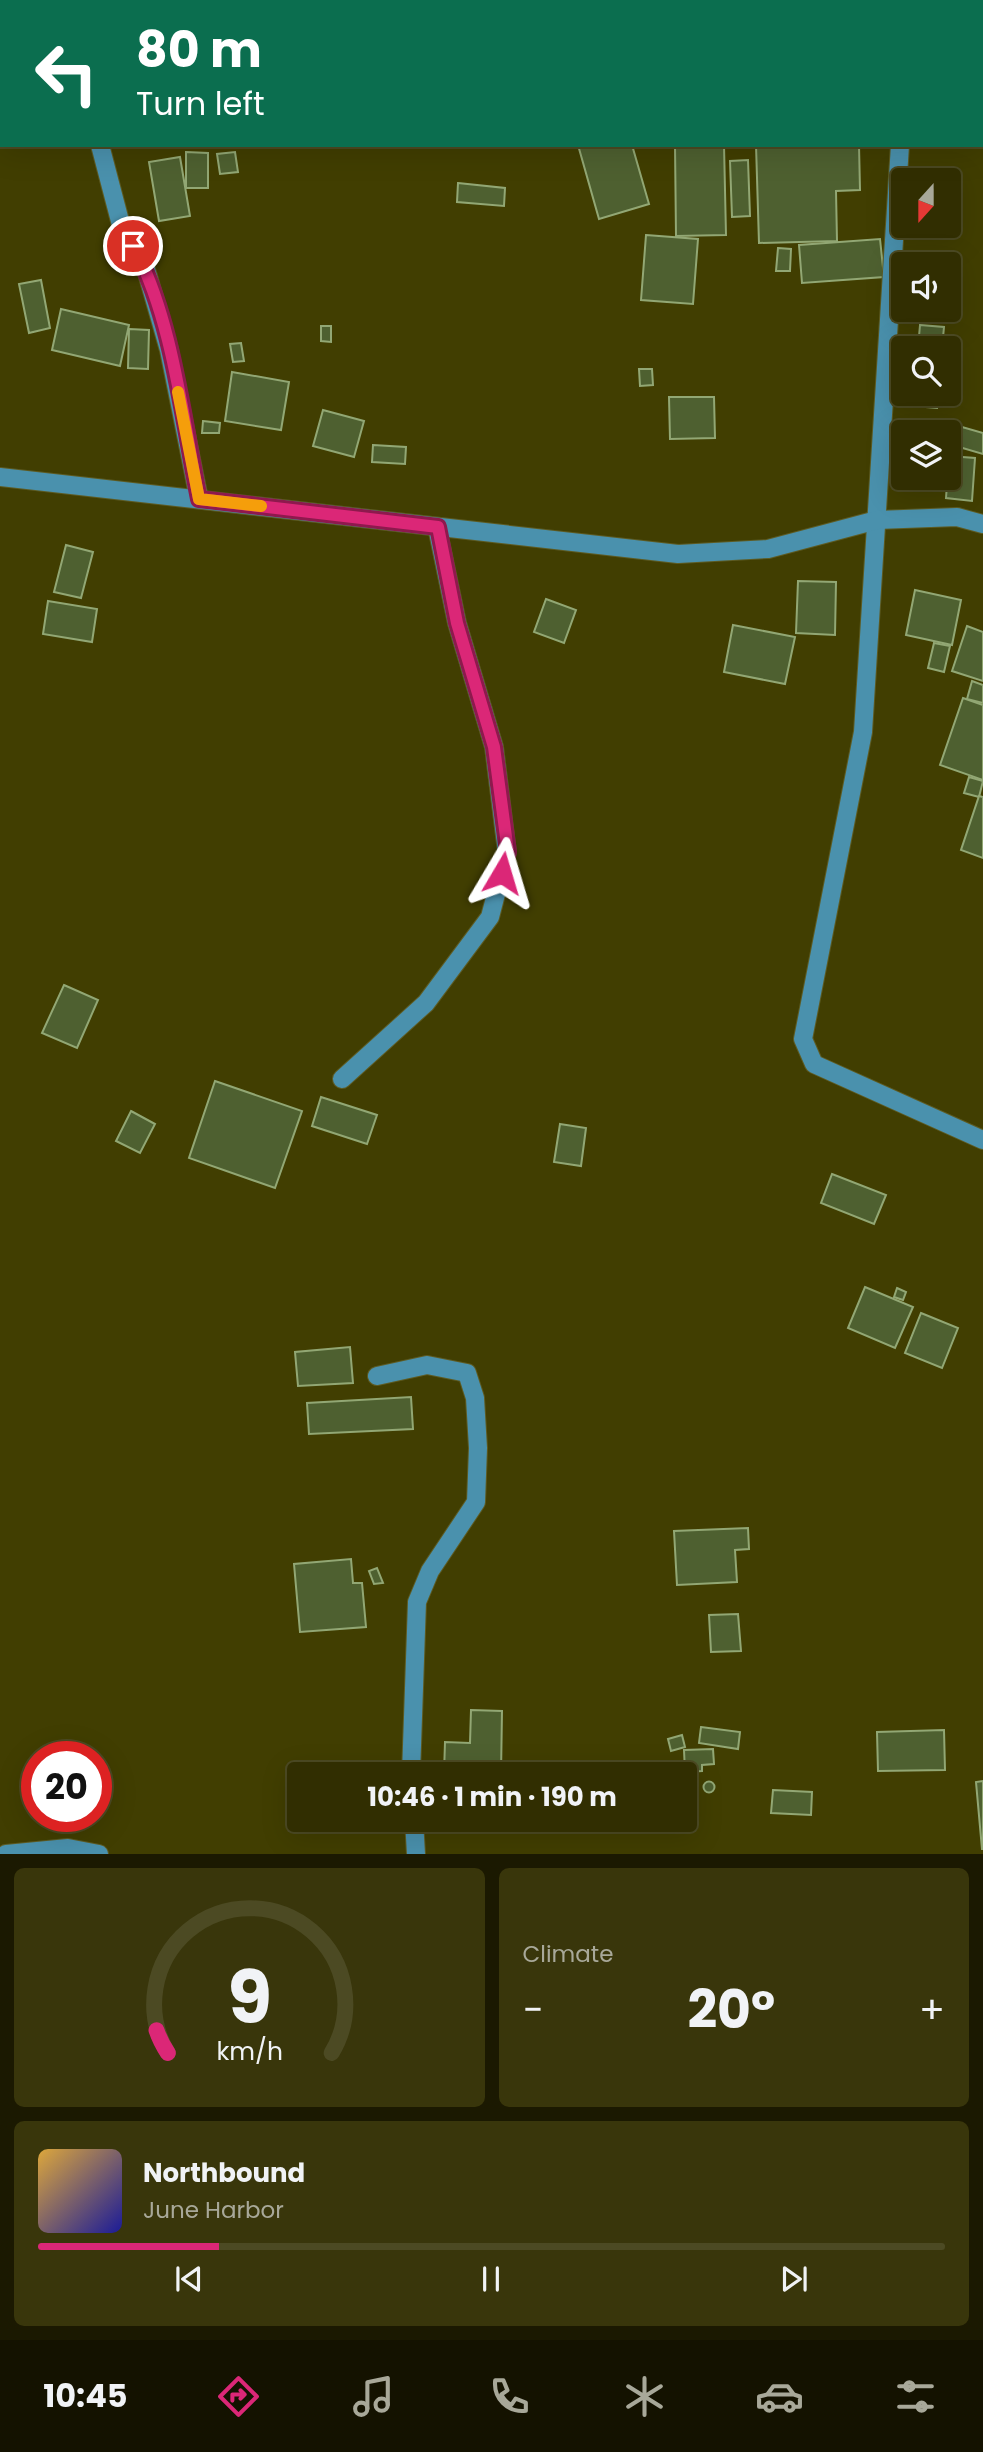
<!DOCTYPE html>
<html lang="en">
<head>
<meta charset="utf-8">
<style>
  :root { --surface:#312e01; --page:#39360b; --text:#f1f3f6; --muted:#a8a899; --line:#4c4a23; --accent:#db2777 }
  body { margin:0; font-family:Poppins,sans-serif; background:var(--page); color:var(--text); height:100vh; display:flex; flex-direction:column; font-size:26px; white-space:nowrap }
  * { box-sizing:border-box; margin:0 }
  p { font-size:23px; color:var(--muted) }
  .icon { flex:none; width:38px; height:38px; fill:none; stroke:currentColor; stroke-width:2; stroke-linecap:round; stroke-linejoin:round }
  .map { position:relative; height:1854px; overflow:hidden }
  .side { display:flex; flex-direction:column; gap:14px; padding:14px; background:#1b1901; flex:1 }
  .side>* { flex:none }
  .hud { position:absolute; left:0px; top:0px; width:984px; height:147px; box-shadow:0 7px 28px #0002,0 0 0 2px var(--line); background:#0b6e4f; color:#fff; overflow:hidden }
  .needle { width:46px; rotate:201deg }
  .controls { position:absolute; left:891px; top:168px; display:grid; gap:14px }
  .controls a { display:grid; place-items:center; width:70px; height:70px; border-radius:7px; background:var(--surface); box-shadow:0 7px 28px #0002,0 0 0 2px var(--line); font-size:35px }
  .speed { position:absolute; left:21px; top:1741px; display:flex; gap:14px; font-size:35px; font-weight:700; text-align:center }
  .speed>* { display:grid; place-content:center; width:91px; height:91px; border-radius:50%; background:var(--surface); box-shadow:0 7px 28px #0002,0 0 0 2px var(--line); line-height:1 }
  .speed .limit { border:10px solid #d22; background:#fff; color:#111 }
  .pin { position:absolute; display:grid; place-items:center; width:60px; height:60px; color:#fff; margin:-30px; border:4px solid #fff; border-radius:50%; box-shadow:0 2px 7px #0007 }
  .me { position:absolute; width:77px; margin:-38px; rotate:7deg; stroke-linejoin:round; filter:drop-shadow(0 0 5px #0008) }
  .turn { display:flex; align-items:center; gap:24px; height:147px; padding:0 21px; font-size:32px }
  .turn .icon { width:91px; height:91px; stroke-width:2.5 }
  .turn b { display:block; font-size:49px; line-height:60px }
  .big { font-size:52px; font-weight:700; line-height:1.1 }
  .side .tile { flex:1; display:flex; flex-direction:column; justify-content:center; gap:10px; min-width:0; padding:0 24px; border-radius:10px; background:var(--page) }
  .side .dial { align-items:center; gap:0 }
  .dial svg { height:182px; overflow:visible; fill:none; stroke:var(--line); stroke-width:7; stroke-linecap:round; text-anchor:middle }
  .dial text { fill:var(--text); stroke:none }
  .song { display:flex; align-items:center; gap:21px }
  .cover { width:84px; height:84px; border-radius:10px; background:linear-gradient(135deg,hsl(40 70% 55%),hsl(240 70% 35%)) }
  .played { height:7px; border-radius:4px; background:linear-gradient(90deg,var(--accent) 20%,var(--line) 20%) }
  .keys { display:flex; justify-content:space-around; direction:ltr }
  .heat { display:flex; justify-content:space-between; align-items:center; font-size:38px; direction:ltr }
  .side .tiles { flex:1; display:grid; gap:14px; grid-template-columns:1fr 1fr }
  .tile:last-child { grid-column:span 2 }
  .trip { position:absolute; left:287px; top:1762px; width:410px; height:70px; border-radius:7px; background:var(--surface); box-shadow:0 7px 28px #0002,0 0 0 2px var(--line); font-weight:700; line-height:70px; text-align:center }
  .tab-bar { display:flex; height:112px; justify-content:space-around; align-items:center; background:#141200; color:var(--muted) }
  .tab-bar .icon { width:49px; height:49px }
  .tab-bar .on { color:var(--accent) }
  .tab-bar b { font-size:32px; color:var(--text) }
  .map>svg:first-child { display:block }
</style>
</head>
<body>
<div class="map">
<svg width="983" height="1854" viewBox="0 0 983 1854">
  <rect width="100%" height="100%" fill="#413e01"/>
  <g fill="#4e6030" stroke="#92a774" stroke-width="2">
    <path d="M0,16H2L0,76Z"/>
    <path d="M578,145H632L649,204L599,219Z"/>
    <path d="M675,145H724L726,235L676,236Z"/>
    <path d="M756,145H859L860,190L836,191L837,241L759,243Z"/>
    <path d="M186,152L208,153V188H186Z"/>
    <path d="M235,152L238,172L220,174L217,154Z"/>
    <path d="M180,157L190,216L159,221L149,162Z"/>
    <path d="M748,160L750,216L732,217L730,161Z"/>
    <path d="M458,183L505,188L504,206L457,202Z"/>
    <path d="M646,235L698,239L693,304L641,300Z"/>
    <path d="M880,239L884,277L802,283L799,245Z"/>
    <path d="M778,248L791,249L790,271H776Z"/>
    <path d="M41,280L50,328L29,333L19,284Z"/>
    <path d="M61,309L129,325L120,366L52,350Z"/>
    <path d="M920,325L944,327L942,348H918Z"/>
    <path d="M321,326H331V342L321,341Z"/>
    <path d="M129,329L149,330L148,369L128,368Z"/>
    <path d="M241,343L244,361L233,362L230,344Z"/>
    <path d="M639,369H652L653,385L640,386Z"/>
    <path d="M232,372L289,382L281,430L225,421Z"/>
    <path d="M915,394H938L937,408L914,406Z"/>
    <path d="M669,397H714L715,438L670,439Z"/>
    <path d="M323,410L364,421L354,457L313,446Z"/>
    <path d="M907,420L946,425L945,432H905Z"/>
    <path d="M203,421L220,423L219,433H202Z"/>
    <path d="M955,425L983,433V454L949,444Z"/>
    <path d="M373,445L406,447L405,464L372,462Z"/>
    <path d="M903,447V478H921L920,486L898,483Z"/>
    <path d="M949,456L975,458L972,501L946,498Z"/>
    <path d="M66,545L93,552L81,598L54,592Z"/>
    <path d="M798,581L836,582L835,635L796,633Z"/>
    <path d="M915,590L961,600L952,645L906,635Z"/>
    <path d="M546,599L576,610L564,643L534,632Z"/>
    <path d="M48,601L97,609L92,642L43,634Z"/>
    <path d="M733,625L795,637L785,684L724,672Z"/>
    <path d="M967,626L983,632V681L952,671Z"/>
    <path d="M934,643L950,646L944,672L928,668Z"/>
    <path d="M972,681L983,685V703L967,699Z"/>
    <path d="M963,698L983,705V780L940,765Z"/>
    <path d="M969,777L983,781L979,797L964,793Z"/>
    <path d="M979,796L983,797V858L961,850Z"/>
    <path d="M64,985L98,1000L77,1048L42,1033Z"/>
    <path d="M215,1081L302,1111L275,1188L189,1158Z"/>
    <path d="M321,1097L377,1115L367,1144L312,1126Z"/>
    <path d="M131,1111L155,1124L140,1153L116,1141Z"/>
    <path d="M560,1124L586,1128L581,1166L554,1162Z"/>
    <path d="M832,1174L886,1195L874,1224L821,1203Z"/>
    <path d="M865,1287L913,1307L895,1348L848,1328Z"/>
    <path d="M897,1288L906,1292L903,1300L894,1297Z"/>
    <path d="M921,1313L958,1328L942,1368L905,1353Z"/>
    <path d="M350,1347L353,1383L298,1386L295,1352Z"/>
    <path d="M411,1397L413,1429L309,1434L307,1403Z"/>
    <path d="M748,1528L749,1549L735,1550L737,1582L677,1585L674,1531Z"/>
    <path d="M351,1559L353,1583H362L366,1627L300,1632L294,1564Z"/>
    <path d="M377,1568L383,1583L374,1584L369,1571Z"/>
    <path d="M738,1614L741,1651L711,1652L709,1615Z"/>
    <path d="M471,1710L502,1711L501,1774H444L445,1742L470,1743Z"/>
    <path d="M701,1727L740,1732L738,1749L699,1743Z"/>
    <path d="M944,1730L945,1770L878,1771L877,1732Z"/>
    <path d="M682,1735L685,1747L671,1751L668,1739Z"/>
    <path d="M713,1749L714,1764L702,1765V1771L685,1772L684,1750Z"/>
    <path d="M983,1781V1849H982L976,1782Z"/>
    <circle cx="709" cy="1787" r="5.5"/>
    <path d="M773,1790L812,1792L811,1815L771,1813Z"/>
  </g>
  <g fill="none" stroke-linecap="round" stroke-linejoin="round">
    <g stroke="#5d5b23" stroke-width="20">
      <g id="minor">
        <path d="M911,2V0"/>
        <path d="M100,145L121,225L145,266L169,350L199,499"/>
        <path d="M900,145L863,732L803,1039L814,1064L983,1140"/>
        <path d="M0,477L678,554L768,549L877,520L957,517L983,524"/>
        <path d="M342,1079L426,1003L490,917L507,852L494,747L457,623L437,527"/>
        <path d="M377,1376L427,1365L467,1373L475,1398L478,1448L476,1502L430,1571L417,1602L411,1774"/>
        <path d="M414,1820L416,1854"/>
        <path d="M6,1854L68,1848L99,1854"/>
      </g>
    </g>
    <use href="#minor" stroke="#4a91ad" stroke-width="18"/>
  </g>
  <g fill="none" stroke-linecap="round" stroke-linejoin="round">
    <g stroke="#8e194d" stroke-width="18">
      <path id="route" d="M133,246C172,315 183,420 199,499L438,527L457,623L494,747L508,852L502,873"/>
    </g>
    <use href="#route" stroke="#db2777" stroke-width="12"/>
    <path stroke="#f59e0b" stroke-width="12" d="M178,392L199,499L261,506"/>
  </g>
</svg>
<div class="controls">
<a><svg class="needle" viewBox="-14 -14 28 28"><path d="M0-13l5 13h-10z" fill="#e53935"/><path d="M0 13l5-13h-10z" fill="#a8a899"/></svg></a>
<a><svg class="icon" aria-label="sound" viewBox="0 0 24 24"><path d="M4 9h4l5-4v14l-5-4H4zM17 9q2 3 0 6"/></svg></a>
<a><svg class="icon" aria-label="search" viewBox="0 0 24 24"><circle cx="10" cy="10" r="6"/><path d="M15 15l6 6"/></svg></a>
<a><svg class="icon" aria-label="layers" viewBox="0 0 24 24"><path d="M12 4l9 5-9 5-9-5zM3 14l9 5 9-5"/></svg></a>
</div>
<div class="speed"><div class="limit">20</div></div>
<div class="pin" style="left:133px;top:246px;background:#d93025"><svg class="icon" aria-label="arrive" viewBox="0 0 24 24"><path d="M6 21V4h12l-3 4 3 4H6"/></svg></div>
<svg class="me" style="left:502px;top:873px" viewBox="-20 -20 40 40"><path d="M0-17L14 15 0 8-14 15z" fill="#db2777" stroke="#fff" stroke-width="4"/></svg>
<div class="trip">10:46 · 1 min · 190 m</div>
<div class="hud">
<div class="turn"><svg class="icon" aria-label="left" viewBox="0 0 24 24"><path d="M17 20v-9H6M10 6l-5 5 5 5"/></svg><div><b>80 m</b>Turn left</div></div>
</div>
</div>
<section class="side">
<div class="tiles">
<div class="tile dial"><svg viewBox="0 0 100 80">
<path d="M14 69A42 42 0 1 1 86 69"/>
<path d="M14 69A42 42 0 0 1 9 59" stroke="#db2777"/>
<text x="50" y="56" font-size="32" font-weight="700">9</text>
<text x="50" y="72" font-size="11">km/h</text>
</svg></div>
<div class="tile"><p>Climate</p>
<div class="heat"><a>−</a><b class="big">20°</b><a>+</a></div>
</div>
<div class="tile">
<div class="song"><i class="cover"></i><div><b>Northbound</b><p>June Harbor</p></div></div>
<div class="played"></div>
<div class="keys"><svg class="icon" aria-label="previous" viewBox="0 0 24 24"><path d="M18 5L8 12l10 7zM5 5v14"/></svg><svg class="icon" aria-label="pause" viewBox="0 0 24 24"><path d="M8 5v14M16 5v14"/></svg><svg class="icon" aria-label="next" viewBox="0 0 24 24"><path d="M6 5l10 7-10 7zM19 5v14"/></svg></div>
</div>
</div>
</section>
<nav class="tab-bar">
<b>10:45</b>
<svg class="icon on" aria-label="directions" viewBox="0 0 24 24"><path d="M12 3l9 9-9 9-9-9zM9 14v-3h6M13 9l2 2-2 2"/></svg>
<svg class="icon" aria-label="music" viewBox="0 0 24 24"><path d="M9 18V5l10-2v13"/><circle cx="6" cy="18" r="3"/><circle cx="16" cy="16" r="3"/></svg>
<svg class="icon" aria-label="phone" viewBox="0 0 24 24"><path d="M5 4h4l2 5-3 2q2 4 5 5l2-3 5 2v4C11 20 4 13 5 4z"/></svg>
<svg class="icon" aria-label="climate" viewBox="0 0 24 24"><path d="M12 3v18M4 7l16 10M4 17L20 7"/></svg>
<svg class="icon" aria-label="car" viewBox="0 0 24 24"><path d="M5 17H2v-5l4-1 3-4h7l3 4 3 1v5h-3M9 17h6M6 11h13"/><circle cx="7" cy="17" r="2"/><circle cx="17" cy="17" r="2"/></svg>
<svg class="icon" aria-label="filters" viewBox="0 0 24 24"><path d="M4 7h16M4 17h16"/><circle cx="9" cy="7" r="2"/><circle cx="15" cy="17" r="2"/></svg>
</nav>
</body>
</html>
